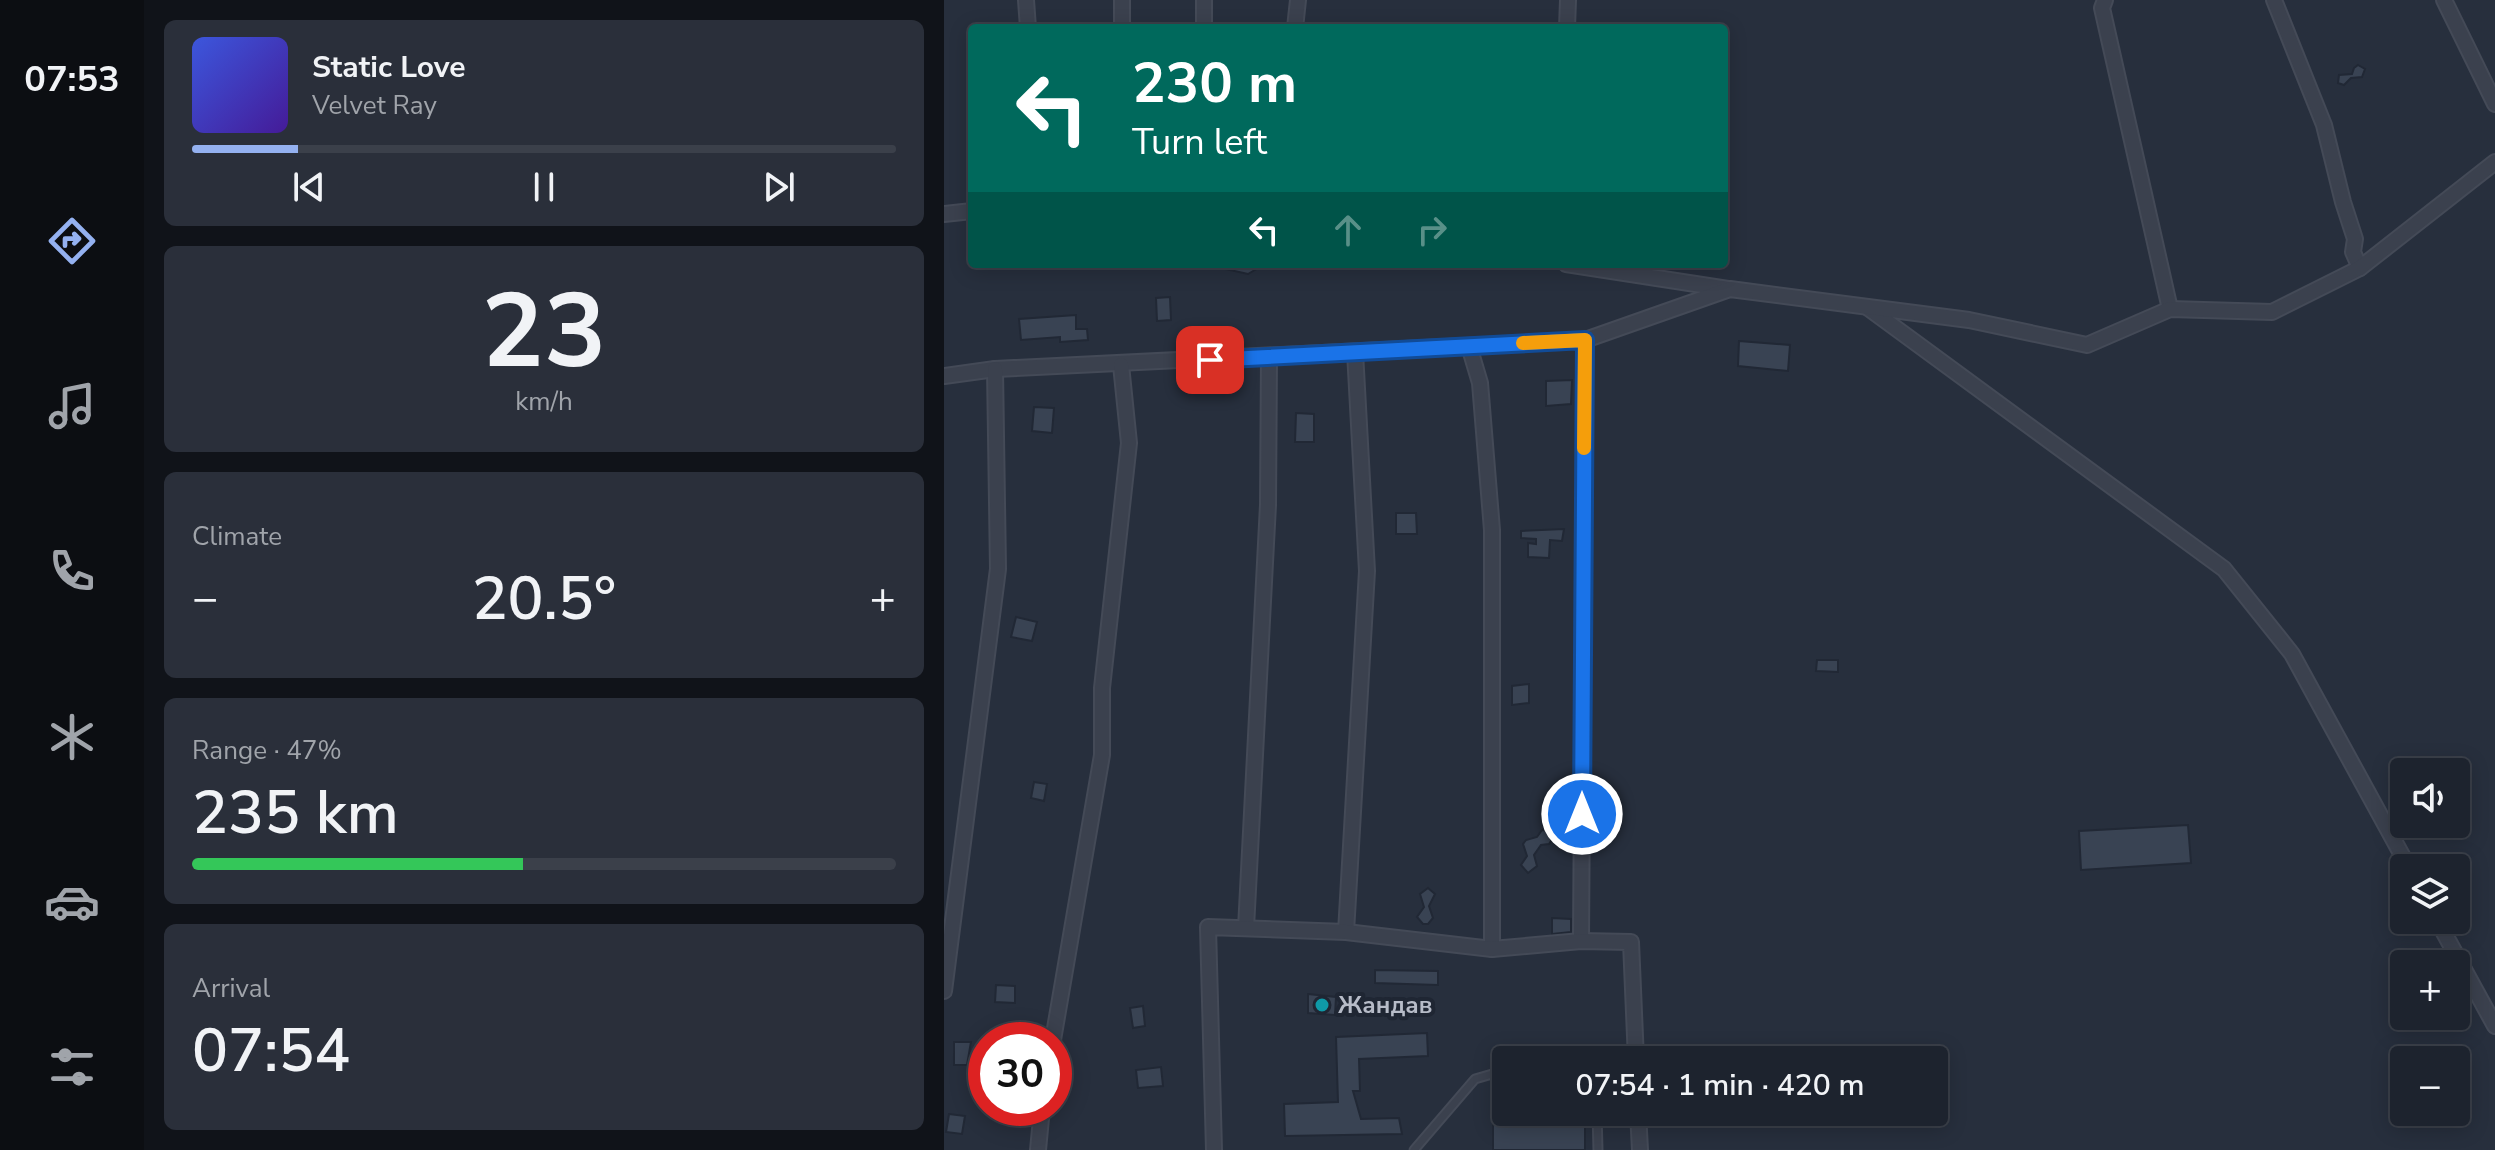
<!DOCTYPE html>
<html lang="en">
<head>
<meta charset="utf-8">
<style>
  :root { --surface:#1d232e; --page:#2a2f3a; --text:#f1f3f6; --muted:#a0a4aa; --line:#3b404a; --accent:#94b1f0 }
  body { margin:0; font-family:"Nunito Sans",sans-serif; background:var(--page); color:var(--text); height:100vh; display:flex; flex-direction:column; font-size:30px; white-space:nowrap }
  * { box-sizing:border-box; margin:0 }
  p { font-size:26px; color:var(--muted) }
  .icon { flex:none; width:44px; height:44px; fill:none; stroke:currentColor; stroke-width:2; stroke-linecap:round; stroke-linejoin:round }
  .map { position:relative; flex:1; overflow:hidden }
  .details { display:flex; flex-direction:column; gap:20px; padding:20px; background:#101319; width:800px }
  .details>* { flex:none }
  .hud { position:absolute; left:24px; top:24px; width:760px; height:244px; border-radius:8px; box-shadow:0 4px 20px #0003,0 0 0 2px var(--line); background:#00695c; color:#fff; overflow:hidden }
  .controls { position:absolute; left:1446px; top:758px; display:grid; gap:16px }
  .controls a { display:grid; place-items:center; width:80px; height:80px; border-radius:8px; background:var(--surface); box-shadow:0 4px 20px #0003,0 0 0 2px var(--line); font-size:40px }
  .speed { position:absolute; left:24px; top:1022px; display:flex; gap:16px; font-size:40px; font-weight:700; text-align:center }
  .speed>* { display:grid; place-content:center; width:104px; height:104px; border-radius:50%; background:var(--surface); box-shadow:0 4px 20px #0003,0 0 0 2px var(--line); line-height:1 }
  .speed .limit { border:12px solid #d22; background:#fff; color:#111 }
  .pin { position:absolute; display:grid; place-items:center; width:68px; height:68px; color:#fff; margin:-34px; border-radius:16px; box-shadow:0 4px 12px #0006 }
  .me { position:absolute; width:88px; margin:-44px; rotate:0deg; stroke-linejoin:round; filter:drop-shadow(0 0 6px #0008) }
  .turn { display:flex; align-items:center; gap:28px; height:168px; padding:0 32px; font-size:36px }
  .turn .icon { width:104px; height:104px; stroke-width:2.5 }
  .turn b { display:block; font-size:56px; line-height:68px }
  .lanes { display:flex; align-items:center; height:76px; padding:0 32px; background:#0003; justify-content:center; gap:40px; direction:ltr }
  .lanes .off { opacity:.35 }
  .big { font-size:60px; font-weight:600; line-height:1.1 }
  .details .card { flex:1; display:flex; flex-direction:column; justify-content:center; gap:12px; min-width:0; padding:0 28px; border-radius:12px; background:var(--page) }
  .details .dial { align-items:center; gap:0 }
  .dial b { font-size:104px; line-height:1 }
  .song { display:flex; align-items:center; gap:24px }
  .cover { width:96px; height:96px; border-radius:12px; background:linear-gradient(135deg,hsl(230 70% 55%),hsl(260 70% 35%)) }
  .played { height:8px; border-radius:4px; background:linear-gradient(90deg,var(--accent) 15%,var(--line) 15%) }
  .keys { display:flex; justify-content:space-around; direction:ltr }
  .heat { display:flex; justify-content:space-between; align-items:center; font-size:44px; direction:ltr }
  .charge { height:12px; border-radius:6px; background:linear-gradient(90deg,#34c759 47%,var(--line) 0) }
  .trip { position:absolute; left:548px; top:1046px; width:456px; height:80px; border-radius:8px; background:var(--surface); box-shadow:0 4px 20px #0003,0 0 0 2px var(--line); font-weight:600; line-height:80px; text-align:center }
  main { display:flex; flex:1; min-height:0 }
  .tab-bar { display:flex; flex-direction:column; width:144px; justify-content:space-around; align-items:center; background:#0c0e12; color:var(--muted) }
  .tab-bar .icon { width:56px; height:56px }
  .tab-bar .on { color:var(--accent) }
  .tab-bar b { font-size:36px; color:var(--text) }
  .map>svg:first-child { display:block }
</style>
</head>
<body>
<main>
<nav class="tab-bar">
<b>07:53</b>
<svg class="icon on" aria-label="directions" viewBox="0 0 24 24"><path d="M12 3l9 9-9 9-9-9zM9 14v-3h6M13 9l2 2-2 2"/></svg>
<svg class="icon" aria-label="music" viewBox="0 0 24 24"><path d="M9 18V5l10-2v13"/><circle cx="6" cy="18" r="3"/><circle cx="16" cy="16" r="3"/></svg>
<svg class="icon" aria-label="phone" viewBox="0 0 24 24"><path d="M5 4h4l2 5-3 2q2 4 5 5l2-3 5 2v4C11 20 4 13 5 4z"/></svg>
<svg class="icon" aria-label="climate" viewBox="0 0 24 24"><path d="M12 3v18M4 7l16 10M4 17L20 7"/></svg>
<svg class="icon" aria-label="car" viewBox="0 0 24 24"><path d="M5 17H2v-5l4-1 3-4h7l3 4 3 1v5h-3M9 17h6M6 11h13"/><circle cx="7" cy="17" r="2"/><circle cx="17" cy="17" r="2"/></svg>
<svg class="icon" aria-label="filters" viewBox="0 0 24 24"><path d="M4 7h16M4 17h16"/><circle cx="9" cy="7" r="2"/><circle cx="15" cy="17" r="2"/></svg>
</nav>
<section class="details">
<div class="card">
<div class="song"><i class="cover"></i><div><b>Static Love</b><p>Velvet Ray</p></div></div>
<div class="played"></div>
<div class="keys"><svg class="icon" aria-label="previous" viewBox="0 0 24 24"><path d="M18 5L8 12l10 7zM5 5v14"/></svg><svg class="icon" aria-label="pause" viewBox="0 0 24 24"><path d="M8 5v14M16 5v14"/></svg><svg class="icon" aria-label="next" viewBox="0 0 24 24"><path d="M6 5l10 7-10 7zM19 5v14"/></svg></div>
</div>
<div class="card dial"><b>23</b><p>km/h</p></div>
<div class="card"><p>Climate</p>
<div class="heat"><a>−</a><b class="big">20.5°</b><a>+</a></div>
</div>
<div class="card"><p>Range · 47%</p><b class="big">235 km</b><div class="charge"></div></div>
<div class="card"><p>Arrival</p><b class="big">07:54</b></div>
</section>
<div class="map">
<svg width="1551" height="1150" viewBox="0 0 1551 1150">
  <rect width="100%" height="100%" fill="#272f3d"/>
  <g fill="#394353" stroke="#212835" stroke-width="2">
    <path d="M1414,65L1421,69L1418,77L1407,78L1400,85L1394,83L1395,75L1408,74L1410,68Z"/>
    <path d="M278,264H321L304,274L277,268Z"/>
    <path d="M226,297L227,320L213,321L212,298Z"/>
    <path d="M132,315V329H143L144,340L116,342V337L77,340L75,319Z"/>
    <path d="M795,341L846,345L844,371L794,366Z"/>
    <path d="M628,380L627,404L602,406V381Z"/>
    <path d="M90,407L110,408L108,433L88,431Z"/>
    <path d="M352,413L370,414V442H351Z"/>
    <path d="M452,513H472L473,534H452Z"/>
    <path d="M620,529L618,541L606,540L605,558L584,557V543L592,544V539L577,538V531Z"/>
    <path d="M72,617L93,622L88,641L67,637Z"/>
    <path d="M873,660H894V672L872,671Z"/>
    <path d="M585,684V703L568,705V686Z"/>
    <path d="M90,782L103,784L100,801L87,798Z"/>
    <path d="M1244,825L1247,863L1137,870L1135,831Z"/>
    <path d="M598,830L606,831L609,838L605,844L597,845L590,855L593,866L584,873L577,865L583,856L579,844L582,840L593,837Z"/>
    <path d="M484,888L491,894L485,906L489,918L484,924H479L473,917L480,907L476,894Z"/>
    <path d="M608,918L627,919V932L608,934Z"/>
    <path d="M431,970L494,971V985L431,983Z"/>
    <path d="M52,985L71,986V1003L51,1002Z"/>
    <path d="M364,994L392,997L391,1015L364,1013Z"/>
    <path d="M199,1006L201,1026L189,1028L186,1008Z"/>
    <path d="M483,1033L484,1056L415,1059L416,1091H409L417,1119L455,1118L458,1134L341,1136L340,1104L394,1102L392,1037Z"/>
    <path d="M10,1042H27L23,1065H10Z"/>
    <path d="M217,1067L219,1086L194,1088L192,1070Z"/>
    <path d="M559,1112H624V1127H641V1150H549V1124H559Z"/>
    <path d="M5,1114L21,1116L18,1134L2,1132Z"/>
  </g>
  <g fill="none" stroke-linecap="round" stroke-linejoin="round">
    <g stroke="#444a57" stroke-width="11">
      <g id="service">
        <path d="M653,1112L654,1150"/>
        <path d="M470,1150L531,1079L562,1070"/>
      </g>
    </g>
    <g stroke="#444a57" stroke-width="18">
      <g id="minor">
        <path d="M82,0L84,28"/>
        <path d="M178,0V28"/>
        <path d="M260,0V28"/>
        <path d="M1161,0L1158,8L1226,309"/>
        <path d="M1330,0L1380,125L1399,202L1411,239L1409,252L1416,268"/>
        <path d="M1500,0L1551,104"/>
        <path d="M351,28L354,0"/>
        <path d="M623,28L624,0"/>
        <path d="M0,214L28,211"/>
        <path d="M622,264L784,289"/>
        <path d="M923,307L1280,569L1348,654L1465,868"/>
        <path d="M525,346L536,383L548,530V949"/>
        <path d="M0,376L51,369L641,340L786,289L1025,320L1143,345L1226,309L1328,312L1416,268L1551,162"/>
        <path d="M1493,920L1551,1026"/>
        <path d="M302,928L324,505L325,357"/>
        <path d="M402,932L423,571L411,352"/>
        <path d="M637,941L641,340"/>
        <path d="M0,991L54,569L51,369"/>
        <path d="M109,1040L158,755V688L185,443L177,365"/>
        <path d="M694,1112L696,1150"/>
        <path d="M94,1150L98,1108"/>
        <path d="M270,1150L264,927L402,932L548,949L637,941L687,942L692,1060"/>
      </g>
    </g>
    <use href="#service" stroke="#3b414e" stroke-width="7"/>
    <use href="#minor" stroke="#3b414e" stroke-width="14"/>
  </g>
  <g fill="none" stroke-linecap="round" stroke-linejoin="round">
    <g stroke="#114b97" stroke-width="20">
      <path id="route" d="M266,360L641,340L638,814"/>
    </g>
    <use href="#route" stroke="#1a73e8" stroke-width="14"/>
    <path stroke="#f59e0b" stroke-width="14" d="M579,343L641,340L640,448"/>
  </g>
  <circle fill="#0f9aa8" stroke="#1f2633" stroke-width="3" cx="378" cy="1005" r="8"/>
  <g text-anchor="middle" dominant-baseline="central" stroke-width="8" stroke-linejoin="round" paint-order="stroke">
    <g font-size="24" font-weight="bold" fill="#b7bcc8" stroke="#1f2633" text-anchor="start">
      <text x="394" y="1005">Жандав</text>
    </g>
  </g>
</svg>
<div class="controls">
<a><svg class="icon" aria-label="sound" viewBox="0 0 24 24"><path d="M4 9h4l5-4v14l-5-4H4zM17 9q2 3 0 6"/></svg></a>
<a><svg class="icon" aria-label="layers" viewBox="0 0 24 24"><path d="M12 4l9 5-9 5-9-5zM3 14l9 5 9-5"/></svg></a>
<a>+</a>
<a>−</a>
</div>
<div class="speed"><div class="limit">30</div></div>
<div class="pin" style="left:266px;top:360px;background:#d93025"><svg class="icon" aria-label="arrive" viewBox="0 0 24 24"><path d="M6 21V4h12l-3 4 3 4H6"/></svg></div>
<svg class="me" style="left:638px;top:814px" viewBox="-20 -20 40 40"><circle r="17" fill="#1a73e8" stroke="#fff" stroke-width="3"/><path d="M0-11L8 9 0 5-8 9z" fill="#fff"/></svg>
<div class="trip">07:54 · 1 min · 420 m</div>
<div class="hud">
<div class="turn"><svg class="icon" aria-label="left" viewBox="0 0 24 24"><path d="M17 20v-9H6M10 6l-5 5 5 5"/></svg><div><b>230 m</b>Turn left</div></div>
<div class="lanes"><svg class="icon" aria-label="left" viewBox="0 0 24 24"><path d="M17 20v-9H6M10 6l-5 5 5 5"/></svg><svg class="icon off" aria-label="ahead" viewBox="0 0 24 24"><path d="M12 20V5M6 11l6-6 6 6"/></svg><svg class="icon off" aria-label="right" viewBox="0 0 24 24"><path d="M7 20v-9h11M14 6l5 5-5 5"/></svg></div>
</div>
</div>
</main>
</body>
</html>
